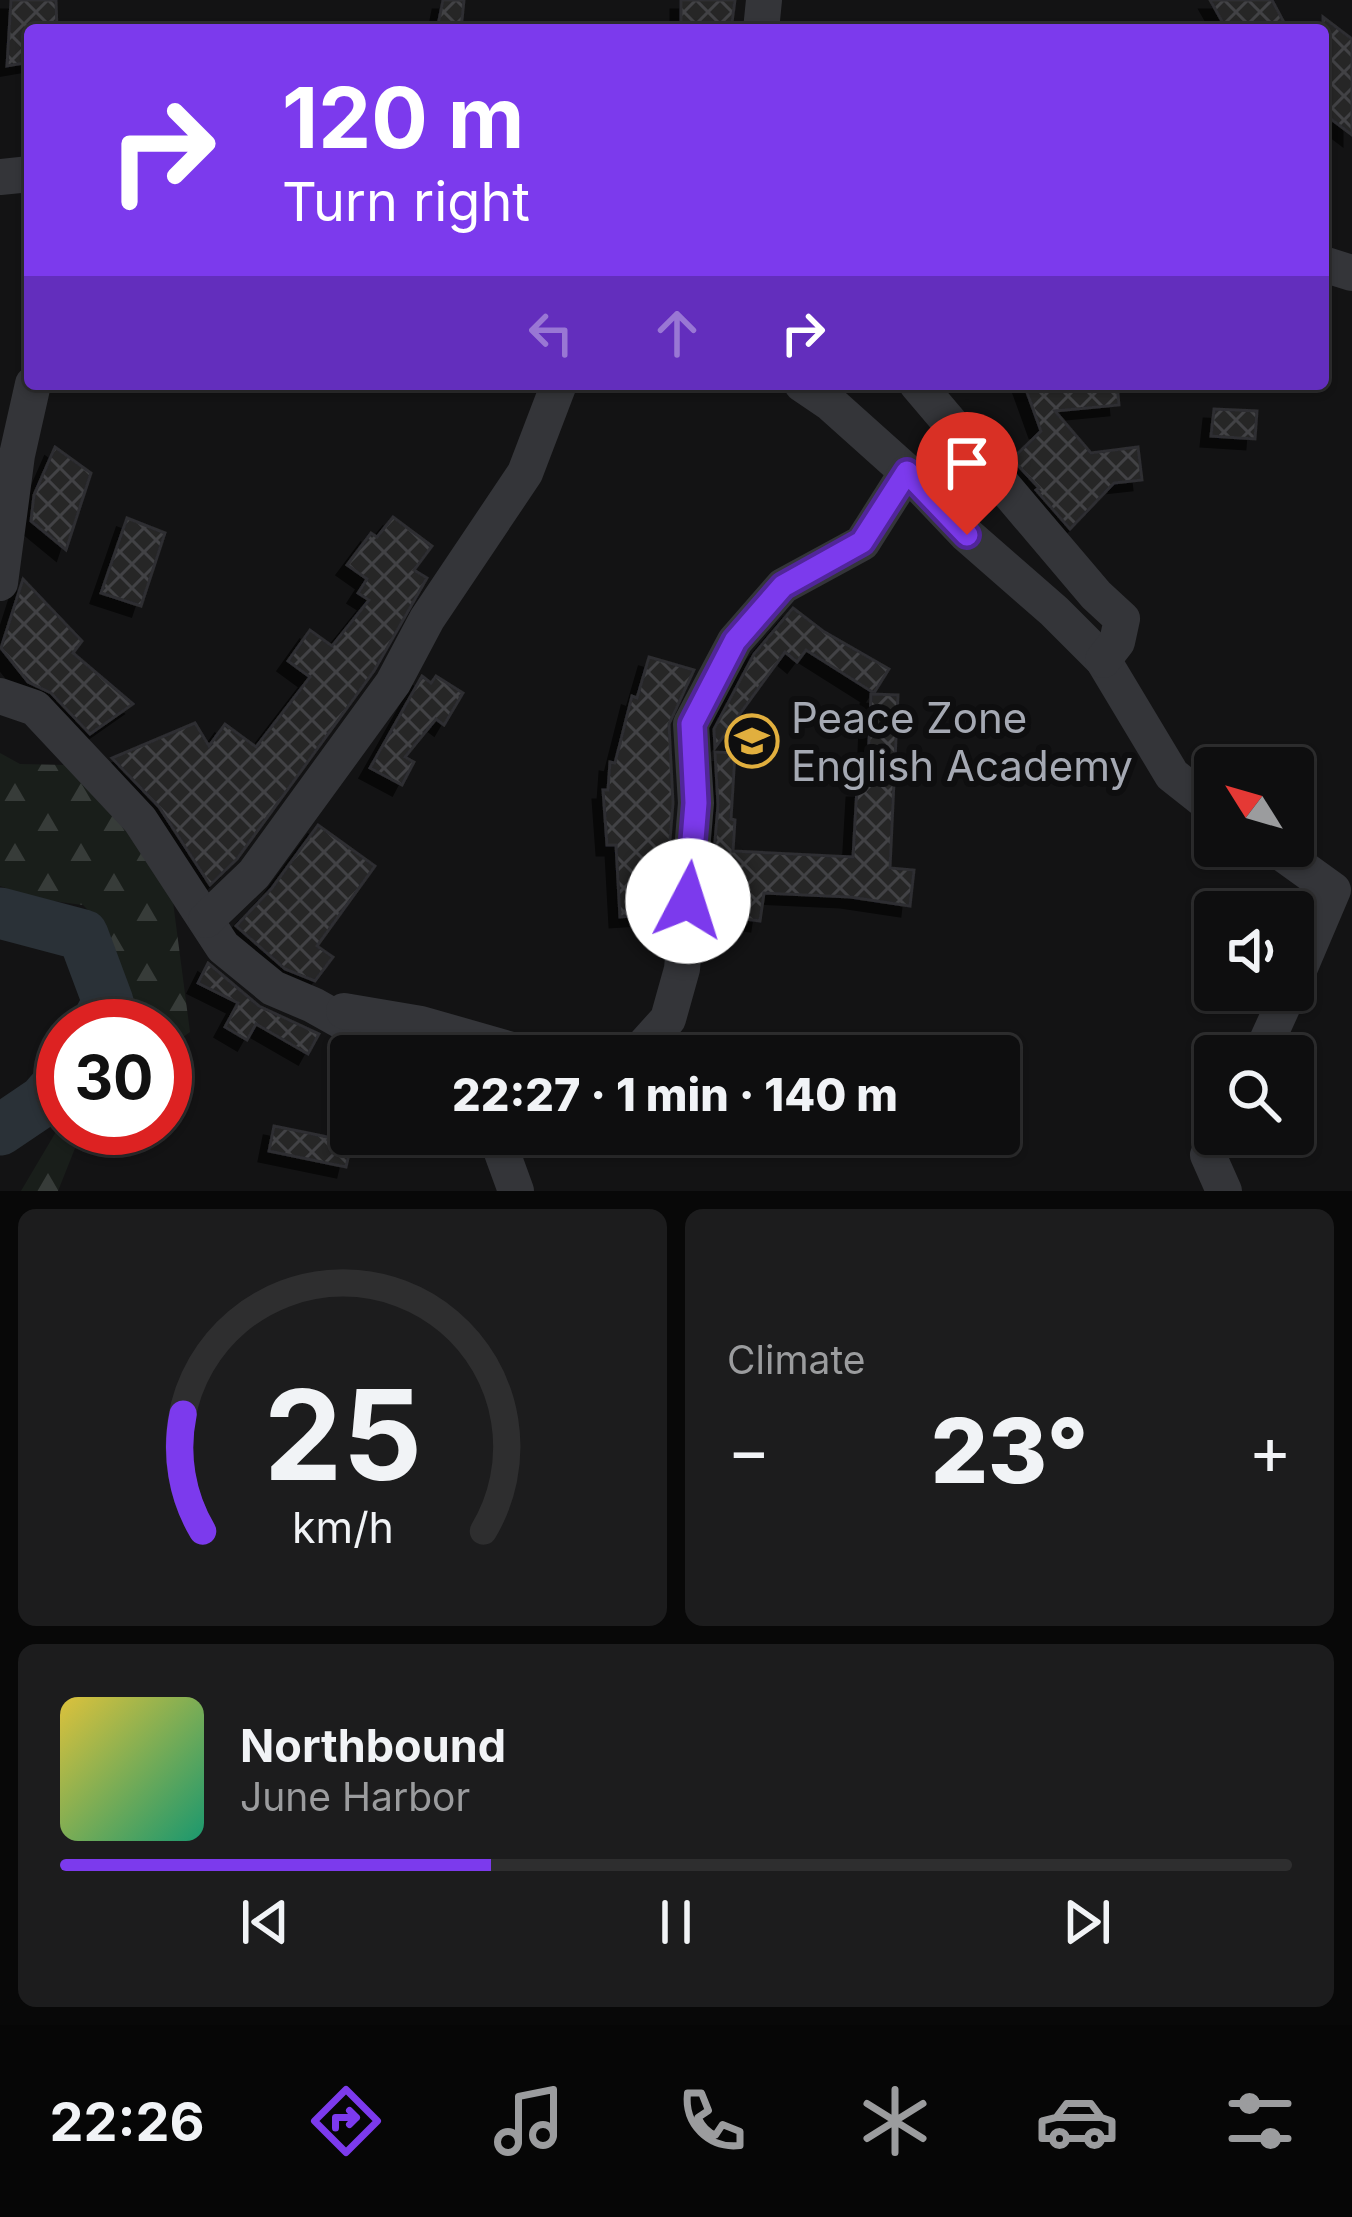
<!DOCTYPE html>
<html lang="en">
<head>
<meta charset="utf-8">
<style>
  :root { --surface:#0e0e0f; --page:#1c1c1d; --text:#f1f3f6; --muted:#9b9c9e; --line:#2e2e2f; --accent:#7c3aed }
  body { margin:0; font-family:Inter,sans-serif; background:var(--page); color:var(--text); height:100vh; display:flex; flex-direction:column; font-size:45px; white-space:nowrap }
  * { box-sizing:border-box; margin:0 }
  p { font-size:39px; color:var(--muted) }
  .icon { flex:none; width:66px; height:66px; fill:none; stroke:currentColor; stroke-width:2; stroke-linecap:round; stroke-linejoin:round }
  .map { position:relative; height:1191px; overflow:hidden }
  .side { display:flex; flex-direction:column; gap:18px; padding:18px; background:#080808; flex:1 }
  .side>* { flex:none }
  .guide { position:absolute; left:24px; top:24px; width:1305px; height:366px; border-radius:12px; box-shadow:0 3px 9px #0004,0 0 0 3px var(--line); background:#7c3aed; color:#fff; overflow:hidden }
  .needle { width:78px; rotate:307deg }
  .tools { position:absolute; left:1194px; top:747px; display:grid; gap:24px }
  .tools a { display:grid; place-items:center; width:120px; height:120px; border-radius:12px; background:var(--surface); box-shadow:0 3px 9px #0004,0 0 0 3px var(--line); font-size:60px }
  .speed { position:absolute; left:36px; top:999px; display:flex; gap:24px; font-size:60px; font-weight:700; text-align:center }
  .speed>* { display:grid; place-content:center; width:156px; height:156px; border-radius:50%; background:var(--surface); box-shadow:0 3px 9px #0004,0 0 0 3px var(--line); line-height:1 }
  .speed .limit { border:18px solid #d22; background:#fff; color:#111 }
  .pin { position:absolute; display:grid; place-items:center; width:102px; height:102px; color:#fff; margin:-123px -51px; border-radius:50% 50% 50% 0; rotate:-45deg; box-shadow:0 0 12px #0007 }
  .pin .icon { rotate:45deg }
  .me { position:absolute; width:132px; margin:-66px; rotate:5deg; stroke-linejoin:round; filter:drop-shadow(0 0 9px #0008) }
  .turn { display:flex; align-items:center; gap:42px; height:252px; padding:0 60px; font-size:54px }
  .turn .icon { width:156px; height:156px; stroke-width:2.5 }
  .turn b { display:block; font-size:84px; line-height:102px }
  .lanes { display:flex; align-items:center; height:114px; padding:0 60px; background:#0003; justify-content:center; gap:60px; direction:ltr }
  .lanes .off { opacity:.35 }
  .big { font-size:90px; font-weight:800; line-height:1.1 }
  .side .widget { flex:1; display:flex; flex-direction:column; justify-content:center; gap:18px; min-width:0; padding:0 42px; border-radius:18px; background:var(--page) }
  .side .dial { align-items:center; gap:0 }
  .dial svg { height:312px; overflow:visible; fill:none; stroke:var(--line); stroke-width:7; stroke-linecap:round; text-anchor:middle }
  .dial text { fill:var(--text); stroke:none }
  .song { display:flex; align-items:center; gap:36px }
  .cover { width:144px; height:144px; border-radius:18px; background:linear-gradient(135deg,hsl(50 70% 55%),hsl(160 70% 35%)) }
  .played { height:12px; border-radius:6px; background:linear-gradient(90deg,var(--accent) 35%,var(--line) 35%) }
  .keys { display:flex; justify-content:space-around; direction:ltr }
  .heat { display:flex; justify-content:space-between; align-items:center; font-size:66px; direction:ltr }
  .side .tiles { flex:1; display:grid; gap:18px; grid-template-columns:1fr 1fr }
  .widget:last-child { grid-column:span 2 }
  .trip { position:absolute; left:330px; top:1035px; width:690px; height:120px; border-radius:12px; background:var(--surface); box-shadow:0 3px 9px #0004,0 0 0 3px var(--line); font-weight:800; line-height:120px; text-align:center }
  .menu { display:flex; height:192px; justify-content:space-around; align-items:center; background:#060606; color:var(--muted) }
  .menu .icon { width:84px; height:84px }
  .menu .active { color:var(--accent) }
  .menu b { font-size:54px; color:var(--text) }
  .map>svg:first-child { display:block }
</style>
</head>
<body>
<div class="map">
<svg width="1352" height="1191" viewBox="0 0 1352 1191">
  <defs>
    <pattern id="forest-firs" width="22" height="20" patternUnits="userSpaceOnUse" patternTransform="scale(3)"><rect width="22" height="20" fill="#191e1a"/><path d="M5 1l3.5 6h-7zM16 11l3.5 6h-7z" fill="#373c39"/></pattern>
    <pattern id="building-cross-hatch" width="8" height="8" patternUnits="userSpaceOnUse" patternTransform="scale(3)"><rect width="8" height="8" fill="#262628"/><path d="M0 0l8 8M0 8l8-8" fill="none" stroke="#424345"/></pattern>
    <filter id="shadow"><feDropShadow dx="-10" dy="10" stdDeviation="0" flood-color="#0009"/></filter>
  </defs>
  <rect width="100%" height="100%" fill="#131314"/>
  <g fill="url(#forest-firs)">
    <path d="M0,753L20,764L66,765L103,788L173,902L190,1032L165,1050V1026H117L119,987L98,920L83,905L37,899L0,886Z"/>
    <path d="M63,1120V1128H83L58,1191H21Z"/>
  </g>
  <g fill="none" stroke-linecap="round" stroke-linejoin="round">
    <g stroke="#2a3137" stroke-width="51">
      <path d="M0,913L83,935L108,1002L95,1026"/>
      <path d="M0,1130L43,1101L63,1078"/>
    </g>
  </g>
  <g fill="url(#building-cross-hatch)" stroke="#2d2d30" stroke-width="3" filter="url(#shadow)">
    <path d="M11,0H56L57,30H30V62L7,66Z"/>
    <path d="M443,0H464L461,30H437Z"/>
    <path d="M681,0H735L731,30H681Z"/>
    <path d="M1210,0H1272L1288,30H1227Z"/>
    <path d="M1323,17L1352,39V135L1323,113Z"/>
    <path d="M1024,384H1117L1119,405L1055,411L1091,453L1138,447L1142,480L1114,483L1070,529L1036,490L1039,488L1012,459L1041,431Z"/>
    <path d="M1214,409L1257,411L1255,439L1211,436Z"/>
    <path d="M55,447L91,473L66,550L31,521L34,495Z"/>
    <path d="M393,517L432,546L414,570L427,578L374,671L237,859L210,885L159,807L112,758L195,723L209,746L225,724L256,747L310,677L288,661L310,630L332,646L369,600L358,593L367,579L347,565L371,533L377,537Z"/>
    <path d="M127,518L165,533L141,606L101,593Z"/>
    <path d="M23,579L82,641L73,653L133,704L90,734L51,693L28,682L1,648Z"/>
    <path d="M793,608L823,631L889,669L874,693L806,650L797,662L785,652L715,748L714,729L754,654Z"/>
    <path d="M649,657L694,670L669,724L673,803L664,914L620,917L616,845H607L603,790H608L610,762L615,763L632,696L637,698Z"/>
    <path d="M422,676L431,683L436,676L463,693L444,725L436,719L405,757L414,762L402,785L370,768Z"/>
    <path d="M871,694L898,695L890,868L914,870L910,906L850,897L764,893L760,921L709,914L718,805L715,752L735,753L731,819L735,820L733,851L853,857L857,788H867Z"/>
    <path d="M318,825L375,866L317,946L333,957L315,981L285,969L236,926L272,888Z"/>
    <path d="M208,963L259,1006L319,1034L308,1054L256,1024L247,1040L225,1027L238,1003L198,983Z"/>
    <path d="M274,1126L352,1142L346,1167L269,1151Z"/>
  </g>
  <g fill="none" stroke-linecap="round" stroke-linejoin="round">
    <g stroke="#343539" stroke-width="36">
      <path d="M761,30L764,0"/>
      <path d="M0,177L30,174"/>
      <path d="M1323,264L1352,273"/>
      <path d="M802,384L830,403L907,472L967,535L1054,611L1103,660L1172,775L1215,809"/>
      <path d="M917,384L1096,595L1122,619L1117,642L1103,660"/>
      <path d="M0,583L17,455L33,384"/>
      <path d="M0,696L35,708L140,820L223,947L273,988L313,1005L404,1056"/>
      <path d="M1272,846L1333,890L1293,984"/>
      <path d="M206,920L254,874L393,683L427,619L525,473L559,384"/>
      <path d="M344,1011L421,1024L533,1056"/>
      <path d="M614,1056L641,1049L668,1019L682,969L696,803L691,724L735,641L783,586L862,543L907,472"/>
      <path d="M1260,1056L1290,990"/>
      <path d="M491,1134L500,1147L516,1191"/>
      <path d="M1217,1134L1208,1155L1224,1191"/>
    </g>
  </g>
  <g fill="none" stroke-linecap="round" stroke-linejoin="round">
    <g stroke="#51269a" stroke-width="30">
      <path id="route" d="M688,901L696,803L692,724L735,641L783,586L862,542L907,472L967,535"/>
    </g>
    <use href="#route" stroke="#7c3aed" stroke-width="21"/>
  </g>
  <defs>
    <g id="school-ring" transform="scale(2.7)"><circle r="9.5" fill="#0e0e0f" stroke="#e1af3e" stroke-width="1.5"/><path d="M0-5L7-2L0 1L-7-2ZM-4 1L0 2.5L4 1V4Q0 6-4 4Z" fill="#e1af3e"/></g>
  </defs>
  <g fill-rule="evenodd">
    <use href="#school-ring" x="752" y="741"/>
  </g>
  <g text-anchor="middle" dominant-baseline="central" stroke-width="12" stroke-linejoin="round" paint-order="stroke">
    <g font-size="42" fill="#a5a9b3" stroke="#0e0e0f" text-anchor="start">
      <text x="791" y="717">Peace Zone<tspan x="791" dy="48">English Academy</tspan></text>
    </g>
  </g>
</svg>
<div class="tools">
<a><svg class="needle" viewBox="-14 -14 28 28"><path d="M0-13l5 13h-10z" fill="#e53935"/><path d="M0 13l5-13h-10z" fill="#9b9c9e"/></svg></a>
<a><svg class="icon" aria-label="sound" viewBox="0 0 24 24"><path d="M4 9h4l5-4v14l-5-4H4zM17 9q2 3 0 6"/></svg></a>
<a><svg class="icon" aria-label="search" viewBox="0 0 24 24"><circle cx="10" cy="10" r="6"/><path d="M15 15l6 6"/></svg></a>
</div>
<div class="speed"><div class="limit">30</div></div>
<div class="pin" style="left:967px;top:535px;background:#d93025"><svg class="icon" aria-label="arrive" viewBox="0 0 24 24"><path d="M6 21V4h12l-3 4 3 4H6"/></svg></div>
<svg class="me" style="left:688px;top:901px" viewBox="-20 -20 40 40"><circle r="19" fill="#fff"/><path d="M0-13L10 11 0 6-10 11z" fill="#7c3aed"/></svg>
<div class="trip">22:27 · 1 min · 140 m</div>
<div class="guide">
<div class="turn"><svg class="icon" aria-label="right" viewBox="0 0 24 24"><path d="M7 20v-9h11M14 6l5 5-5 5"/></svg><div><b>120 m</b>Turn right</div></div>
<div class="lanes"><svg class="icon off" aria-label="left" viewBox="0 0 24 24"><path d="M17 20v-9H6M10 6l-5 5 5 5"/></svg><svg class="icon off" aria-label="ahead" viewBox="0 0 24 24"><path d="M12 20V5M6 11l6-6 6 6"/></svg><svg class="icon" aria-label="right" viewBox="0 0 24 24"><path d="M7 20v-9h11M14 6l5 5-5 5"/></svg></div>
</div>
</div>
<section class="side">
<div class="tiles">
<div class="widget dial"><svg viewBox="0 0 100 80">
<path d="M14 69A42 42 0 1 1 86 69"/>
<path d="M14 69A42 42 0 0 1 9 39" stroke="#7c3aed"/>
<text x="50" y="56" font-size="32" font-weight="700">25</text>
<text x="50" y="72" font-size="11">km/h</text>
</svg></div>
<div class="widget"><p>Climate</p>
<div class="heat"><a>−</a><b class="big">23°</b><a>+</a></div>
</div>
<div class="widget">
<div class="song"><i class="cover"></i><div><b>Northbound</b><p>June Harbor</p></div></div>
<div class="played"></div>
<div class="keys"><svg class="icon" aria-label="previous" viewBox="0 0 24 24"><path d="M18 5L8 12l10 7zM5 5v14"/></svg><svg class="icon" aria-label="pause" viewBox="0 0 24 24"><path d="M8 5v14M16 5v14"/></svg><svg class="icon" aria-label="next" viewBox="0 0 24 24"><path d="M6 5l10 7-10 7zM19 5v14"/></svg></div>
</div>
</div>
</section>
<nav class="menu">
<b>22:26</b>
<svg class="icon active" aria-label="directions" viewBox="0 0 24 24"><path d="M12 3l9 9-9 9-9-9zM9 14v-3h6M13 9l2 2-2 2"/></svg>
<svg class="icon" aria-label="music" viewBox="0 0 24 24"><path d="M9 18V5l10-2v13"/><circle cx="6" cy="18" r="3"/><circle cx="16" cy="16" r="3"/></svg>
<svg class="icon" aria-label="phone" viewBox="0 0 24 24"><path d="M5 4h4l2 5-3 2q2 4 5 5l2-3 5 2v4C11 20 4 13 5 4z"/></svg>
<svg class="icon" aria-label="climate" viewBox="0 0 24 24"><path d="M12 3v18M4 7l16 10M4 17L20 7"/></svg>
<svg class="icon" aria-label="car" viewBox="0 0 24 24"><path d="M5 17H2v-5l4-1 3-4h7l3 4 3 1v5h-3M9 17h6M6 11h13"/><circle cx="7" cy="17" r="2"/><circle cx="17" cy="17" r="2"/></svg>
<svg class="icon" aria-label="filters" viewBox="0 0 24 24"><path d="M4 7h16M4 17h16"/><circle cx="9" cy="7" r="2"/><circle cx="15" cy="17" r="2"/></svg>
</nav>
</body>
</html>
